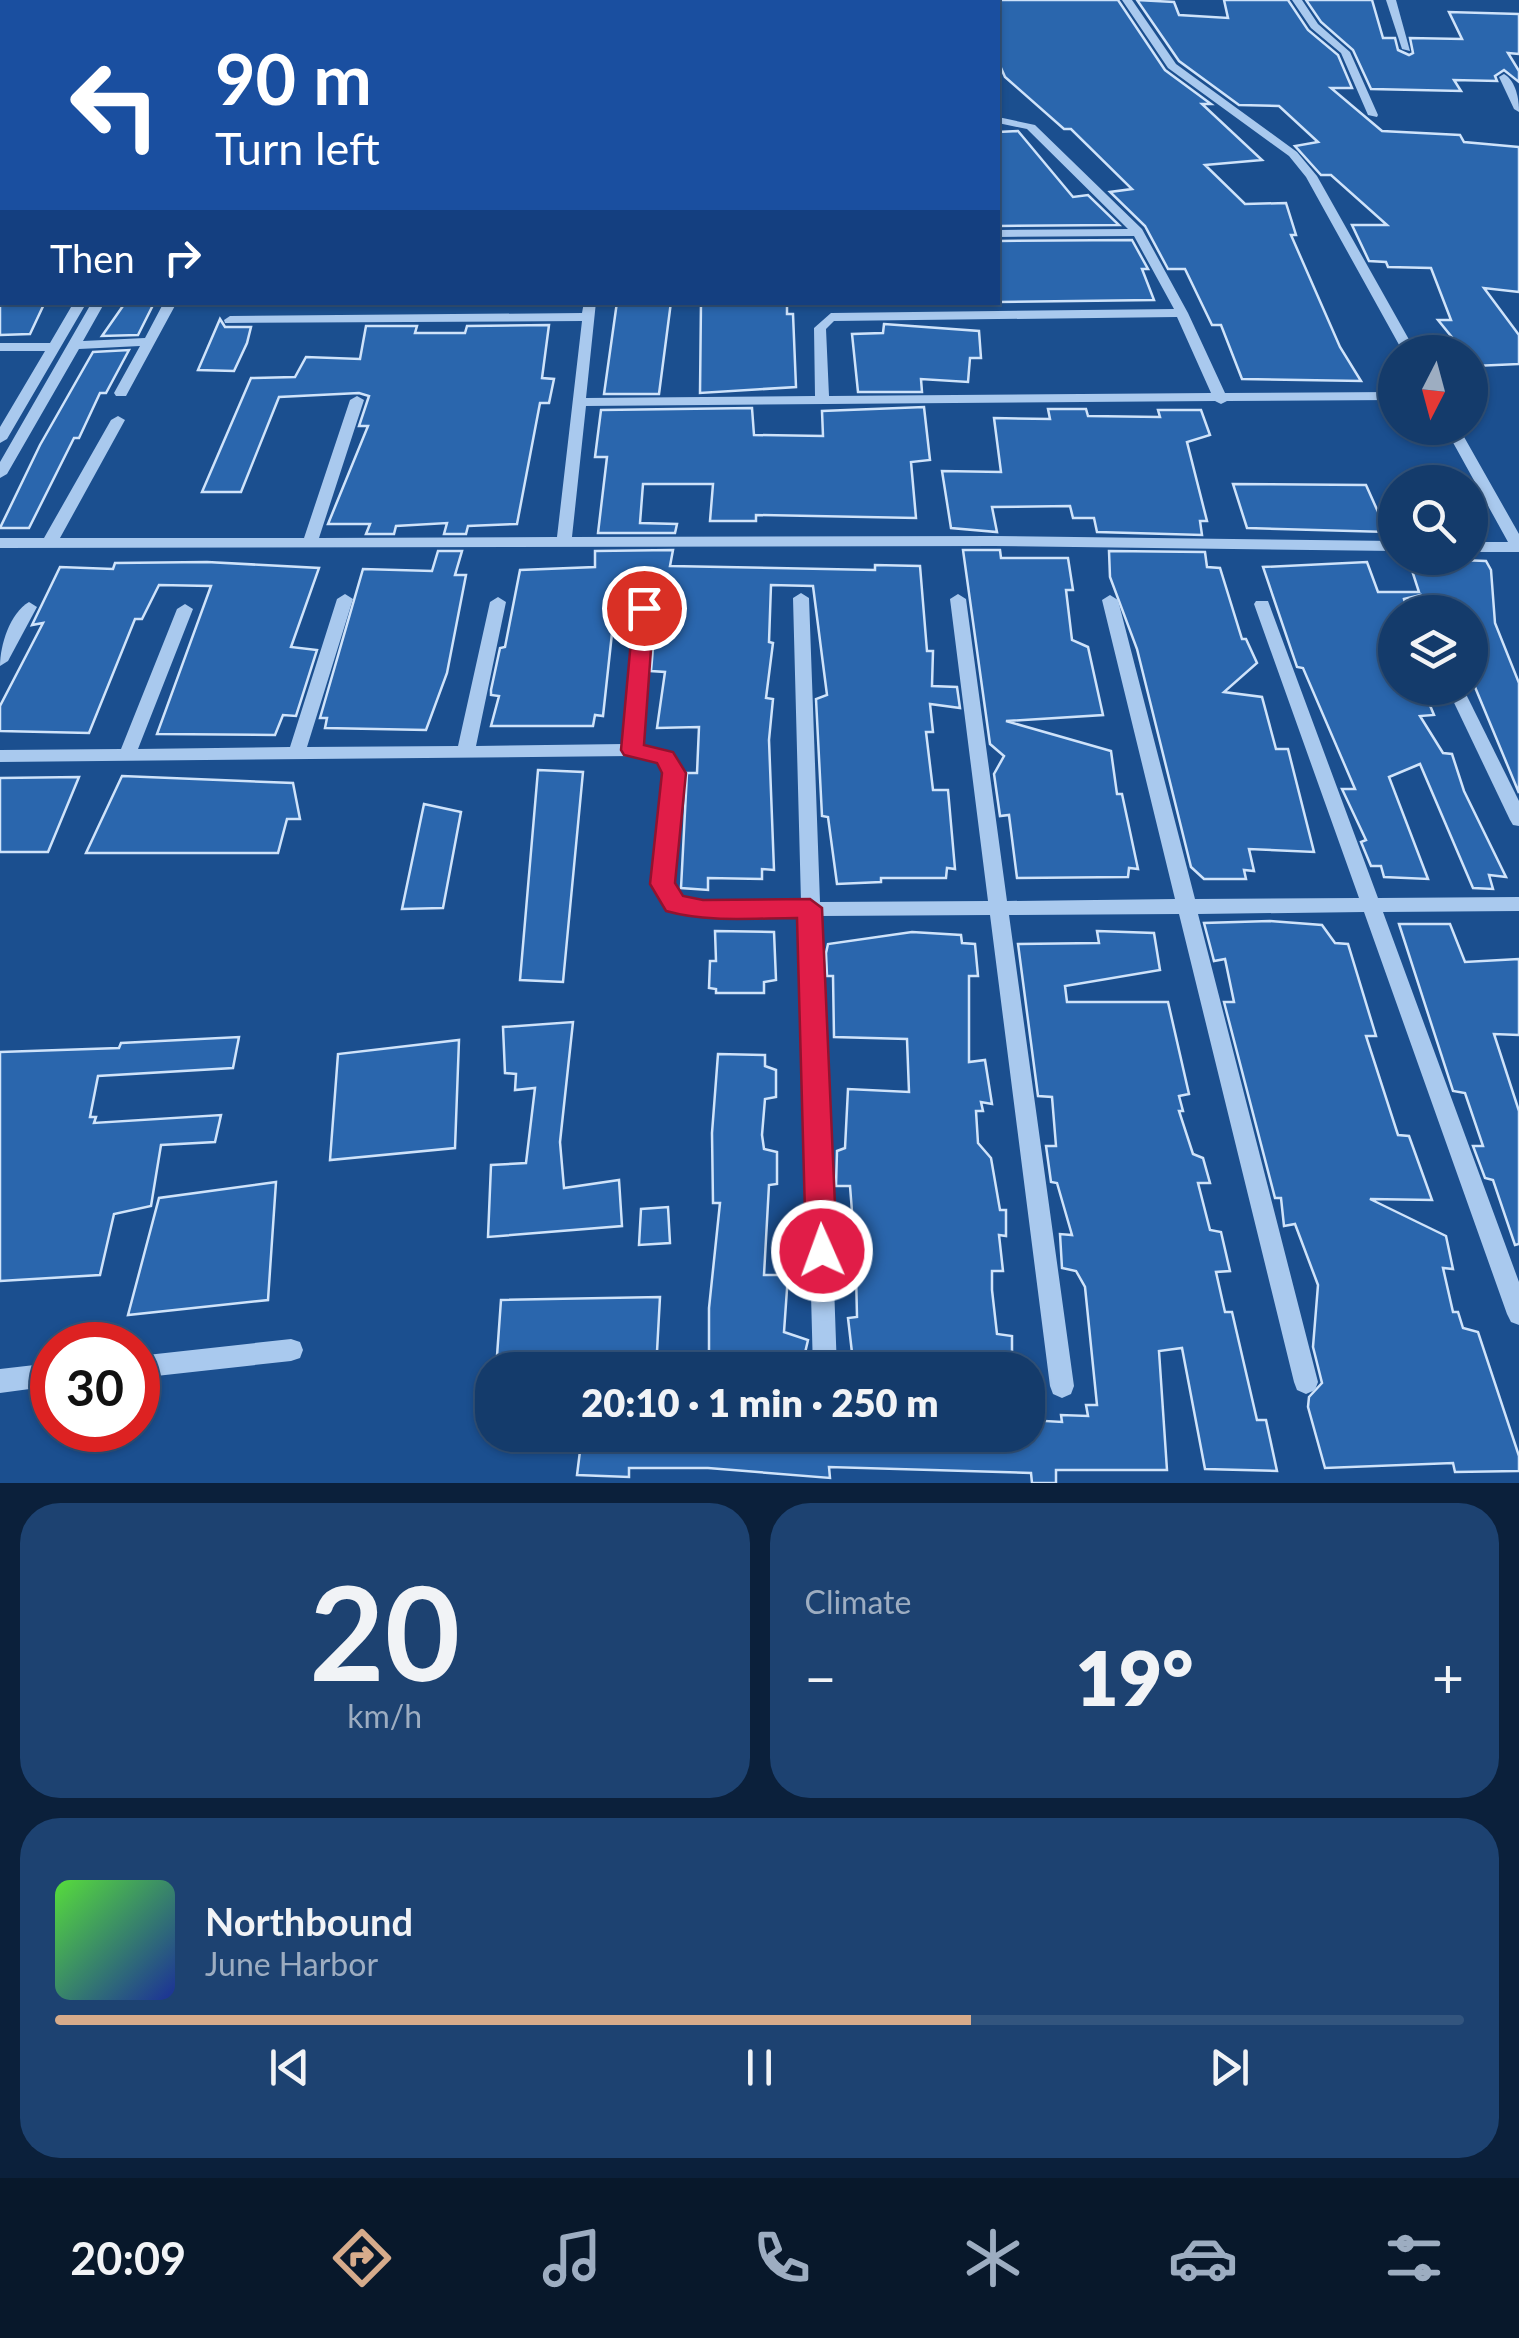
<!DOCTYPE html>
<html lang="en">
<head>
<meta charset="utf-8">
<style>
  :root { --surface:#143b6b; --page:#1d4271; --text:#f1f3f6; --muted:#9dadc1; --line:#33557e; --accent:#d6ab8b }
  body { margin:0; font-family:Lato,sans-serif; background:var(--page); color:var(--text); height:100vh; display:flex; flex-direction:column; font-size:38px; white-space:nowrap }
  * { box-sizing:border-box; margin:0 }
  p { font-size:32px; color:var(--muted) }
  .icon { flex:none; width:55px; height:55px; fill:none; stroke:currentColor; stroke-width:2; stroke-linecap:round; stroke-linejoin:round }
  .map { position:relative; height:1483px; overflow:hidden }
  .panel { display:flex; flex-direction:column; gap:20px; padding:20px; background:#0b203b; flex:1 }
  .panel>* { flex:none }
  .guide { position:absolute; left:0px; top:0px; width:1000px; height:305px; box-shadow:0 2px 8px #0004,0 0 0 2px var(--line); background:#1a4fa0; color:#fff; overflow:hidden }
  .needle { width:65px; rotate:186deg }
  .controls { position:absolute; left:1378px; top:335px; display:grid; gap:20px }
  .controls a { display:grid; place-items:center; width:110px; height:110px; border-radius:50%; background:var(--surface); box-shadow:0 2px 8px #0004,0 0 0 2px var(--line); font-size:50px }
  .speed { position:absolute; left:30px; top:1322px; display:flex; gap:20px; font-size:50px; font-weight:700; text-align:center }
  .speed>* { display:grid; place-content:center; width:130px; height:130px; border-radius:50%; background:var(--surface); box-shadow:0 2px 8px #0004,0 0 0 2px var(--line); line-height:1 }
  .speed .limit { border:15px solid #d22; background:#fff; color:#111 }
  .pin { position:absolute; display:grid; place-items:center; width:85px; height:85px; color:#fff; margin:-42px; border:5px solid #fff; border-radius:50%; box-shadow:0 2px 10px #0007 }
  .me { position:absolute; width:110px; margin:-55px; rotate:358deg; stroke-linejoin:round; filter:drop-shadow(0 0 8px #0008) }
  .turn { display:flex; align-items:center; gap:35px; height:210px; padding:0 50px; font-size:45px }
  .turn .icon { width:130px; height:130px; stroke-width:2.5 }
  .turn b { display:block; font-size:70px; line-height:85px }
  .then { display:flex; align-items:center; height:95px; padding:0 50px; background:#0003; gap:20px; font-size:38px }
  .big { font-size:75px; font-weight:800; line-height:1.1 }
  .panel .tile { flex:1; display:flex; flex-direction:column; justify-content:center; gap:15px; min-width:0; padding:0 35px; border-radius:40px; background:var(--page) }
  .panel .dial { align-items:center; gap:0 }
  .dial b { font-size:130px; line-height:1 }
  .song { display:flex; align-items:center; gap:30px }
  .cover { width:120px; height:120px; border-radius:15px; background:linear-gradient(135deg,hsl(110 70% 55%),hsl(230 70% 35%)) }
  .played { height:10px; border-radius:5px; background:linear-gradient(90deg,var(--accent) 65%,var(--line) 65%) }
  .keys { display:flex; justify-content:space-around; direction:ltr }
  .heat { display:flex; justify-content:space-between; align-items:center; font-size:55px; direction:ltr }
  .panel .tiles { flex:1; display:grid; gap:20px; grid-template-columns:1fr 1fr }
  .tile:last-child { grid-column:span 2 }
  .trip { position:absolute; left:475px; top:1352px; width:570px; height:100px; border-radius:40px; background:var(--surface); box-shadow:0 2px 8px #0004,0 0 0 2px var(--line); font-weight:800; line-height:100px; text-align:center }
  .dock { display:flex; height:160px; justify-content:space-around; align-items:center; background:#08182b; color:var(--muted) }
  .dock .icon { width:70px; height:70px }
  .dock .selected { color:var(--accent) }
  .dock b { font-size:45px; color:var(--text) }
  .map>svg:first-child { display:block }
</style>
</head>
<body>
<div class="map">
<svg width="1519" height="1483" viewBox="0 0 1519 1483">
  <rect width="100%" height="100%" fill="#1b4f8f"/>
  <g fill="#2a66ad" stroke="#cfe3fa" stroke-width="2.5">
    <path d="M970,0H1118L1165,70L1211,104H1202L1262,160L1205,165L1245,204L1286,203L1296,235H1291L1340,347L1361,381L1242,379L1221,325H1212L1185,269H1168L1145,226L1110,192L1132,189L1071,129H1064L1005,77L998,61V2Z"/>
    <path d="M1137,0L1174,2L1179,15L1228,18L1224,0H1288L1308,30L1338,55L1352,88H1331L1382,131L1460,135L1464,142L1519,147V292L1484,288L1519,335V364L1474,366L1470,352H1464L1438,320H1451L1431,268L1388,267L1386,262L1369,261L1352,225H1387L1331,175H1321L1295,146L1318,142L1279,106L1239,105L1179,61Z"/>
    <path d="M1306,0H1372L1383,38H1395L1398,50L1409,55L1413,53L1410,38L1462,39L1449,12L1519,14V54L1508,53L1519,71V82L1504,70L1495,76L1497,81L1454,80L1461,91L1371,89L1353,50L1321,22Z"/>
    <path d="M1018,131L1073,197L1088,195L1119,225L998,226V132Z"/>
    <path d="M1132,240L1148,269H1142L1154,300L998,302V241Z"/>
    <path d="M0,302H45L30,334L0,335Z"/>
    <path d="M617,302H671L659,394H604Z"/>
    <path d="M701,302H787V314H793L796,387L700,393Z"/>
    <path d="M125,303H154L138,335L102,336Z"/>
    <path d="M220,319L225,327H251L247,343L234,371L198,370Z"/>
    <path d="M884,324L979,331L981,358H970L968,382L921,379L922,392H858L852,334L883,333Z"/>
    <path d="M549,325L542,378L554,379L549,403H540L517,524L468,526L466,534H444L447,523L396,526L394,534H366L370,524H328L368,426H359L369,396L359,393L279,397L241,492H202L251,378L295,377L306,357L360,359L366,326H417L415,333H465L467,326Z"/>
    <path d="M129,350L106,393H100L79,438H74L29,528H0L40,445L93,352Z"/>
    <path d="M924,407L930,460L911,462L916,518L756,515V521H710L713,484H643L640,523L677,524L675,533H598L607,457H595L601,410L752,408L754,435L823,436L822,411Z"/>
    <path d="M1048,409H1086L1088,416L1160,417L1158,410H1201L1210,435L1187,442L1207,521H1200L1202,535L1097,532L1094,518H1073L1070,506L992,507L997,532L951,528L942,471L1001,472L994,418L1050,419Z"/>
    <path d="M1233,484L1366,485L1387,532L1247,528Z"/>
    <path d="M673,550L670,566L875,570V565L920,566L927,651H933L932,686L957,687L960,708L930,704L933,732H926L933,790H948L955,869L947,868L946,878H881V882L837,884L828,817L822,816L816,699L827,695L813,586L771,585L769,642L773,643L766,698L773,699L769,740L774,870L762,869V879L708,878V890L681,888L687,773H697L699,727L657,728L665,672L651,671L659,579L618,578L603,716L595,715L593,726H491L499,696L491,695V690L500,648L505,647L520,570L595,567V551Z"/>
    <path d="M963,550H1000L1001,558H1068L1073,590H1066L1072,640L1088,647L1103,715L1006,721L1111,751L1117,794H1122L1138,869L1129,868L1128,877L1017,878L1009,815L1000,816L994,774L1004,756L990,744Z"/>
    <path d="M438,551H462L455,575H466L447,673L426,730L325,728L327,718H320L363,569L432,571Z"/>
    <path d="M1109,551L1205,552L1207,567L1220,568L1242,639H1246L1257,663L1224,692L1262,697L1276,749H1288L1314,852L1249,849L1254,871L1244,870L1246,879H1204L1191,867L1137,649L1110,577Z"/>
    <path d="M1408,558L1486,561L1491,570L1495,623L1519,683V793L1470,675V612H1431L1421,595L1404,599L1407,612H1395V688H1413L1417,695L1426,696L1434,715L1420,716L1443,753L1452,754L1464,791L1506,877L1489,875L1493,889L1473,888L1420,764L1389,777L1428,879L1384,877L1381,866H1371L1361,842L1366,840L1342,789H1355L1303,668L1297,667L1263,567L1367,562L1378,592H1419Z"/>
    <path d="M207,562L319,568L291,647L317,650L296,716L283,715L275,735L157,734L211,586L159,585L142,619H135L89,733L0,731V706L43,623L32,625L60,567L113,569L115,563Z"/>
    <path d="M538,770L583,772L563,982L520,980Z"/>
    <path d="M122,776L293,783L300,819H287L278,853H86Z"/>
    <path d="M79,777L48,852H0V778Z"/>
    <path d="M424,804L461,812L443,908L402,909Z"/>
    <path d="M1270,921L1322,925L1335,943L1348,944L1376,1036H1366L1398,1135L1409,1136L1432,1200L1370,1199L1446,1236L1453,1269L1443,1268L1453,1312H1458L1463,1328L1478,1332L1519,1456V1471L1455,1472L1453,1463L1325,1468L1308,1407L1309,1397L1322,1383L1313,1347L1318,1285L1295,1224L1284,1226L1281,1198H1275L1224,1002H1234L1225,959L1214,961L1204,923Z"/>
    <path d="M1399,924H1450L1465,962L1519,959V1035L1494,1034L1519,1111V1244L1515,1245L1493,1180L1485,1178L1473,1146H1483L1465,1093L1453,1091Z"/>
    <path d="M715,931L774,932L776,980L764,982V993H716V989L709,988L710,961H716Z"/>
    <path d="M1097,931L1154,933L1160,970L1065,986L1067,1002H1168L1189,1094L1179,1096L1183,1111H1179L1193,1154L1203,1158L1210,1183H1198L1210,1230L1221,1232L1230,1271L1216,1272L1225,1312H1232L1257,1420H1266L1277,1471L1205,1469L1182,1348L1159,1351L1167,1470H1056V1483H1032L1031,1473L829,1467L830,1478L708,1468H629V1477L577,1475L582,1435H1028V1420L1062,1422L1061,1415L1088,1416L1086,1405H1097L1085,1287L1076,1271L1062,1268L1060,1234L1072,1235L1057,1183L1051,1182L1046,1146H1056L1052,1097L1038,1096L1018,944L1099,943Z"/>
    <path d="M912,932L961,935L962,943L975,944L978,976H969V1062L985,1060L992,1104L981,1102L983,1111H976L978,1143L991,1158L1000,1210H1006V1236L999,1235L1003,1271H992V1290L997,1334L1012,1336V1370H854L848,1318L857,1317L856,1273L843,1272L842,1235L854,1237L850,1186H836L837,1151L845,1148L848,1089L909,1092L907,1039L834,1037L833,976H827L826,953L828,944Z"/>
    <path d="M573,1022L560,1142L564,1188L619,1180L622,1226L488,1237L491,1165L526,1163L535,1088L515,1090L516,1074L505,1073L503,1027Z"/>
    <path d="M239,1037L233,1068L98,1076L90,1117H96L94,1123L221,1115L215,1142L161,1145L151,1206L114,1214L100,1275L0,1281V1052L119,1048L121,1043Z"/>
    <path d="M459,1040L455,1148L330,1160L338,1054Z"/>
    <path d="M718,1054L765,1055V1066L776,1070V1097L765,1099L762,1135L764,1149L777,1152V1184L769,1185L764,1275H788L784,1332L808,1340L801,1370H709V1308L720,1203H713L712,1133Z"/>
    <path d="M276,1182L268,1300L128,1315L159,1198Z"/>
    <path d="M668,1207L670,1243L639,1245L641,1209Z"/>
    <path d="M660,1297L656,1370H496L501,1300Z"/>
  </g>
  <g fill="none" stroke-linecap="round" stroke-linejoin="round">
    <g fill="#a9c9ee" fill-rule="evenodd">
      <path d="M889,0H900L902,2H892Z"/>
      <path d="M1122,0H1132L1176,64L1297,152L1317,176L1416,352H1403L1306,177L1289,156L1168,68Z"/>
      <path d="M1292,0H1302L1318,24L1350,52L1378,115L1377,117L1368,115L1341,53L1311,28Z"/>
      <path d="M1386,0H1396L1410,51L1402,49Z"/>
      <path d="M2,26V33L0,34V27Z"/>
      <path d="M0,73L2,74V80H0Z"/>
      <path d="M1504,74C1516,81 1519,99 1519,112L1514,109L1499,77Z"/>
      <path d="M998,117L1035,125L1142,229L1188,313L1225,393L1395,392V400L1227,401L1221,404L1215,401L586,406L572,537L994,536L1395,541V551L994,546L0,548V538H44L111,420L118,416L125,420L60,538H304L350,400L357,396L364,400L319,538L557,537L582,321L225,323L224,320L230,316L582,313L584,302H596L586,398L815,396L814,328L831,313L1174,309L1134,236L998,237V230L1128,229L1027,129L998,123ZM1177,317L1211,393L829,396L826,329L834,321Z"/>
      <path d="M0,242L2,243V249L0,250Z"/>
      <path d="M74,302H87L7,439L0,443V427L45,351H0V343H50Z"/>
      <path d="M92,302H105L83,341L145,338L164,302H177L126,396H116L114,393L140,346L79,349L7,474L0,478V462Z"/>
      <path d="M1445,428H1459L1519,534V552H1470V542H1508Z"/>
      <path d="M801,593L809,598L820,902L988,901L950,599L958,594L966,599L1007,901L1175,899L1102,600L1110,595L1118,600L1195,899L1359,898L1254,604L1256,601H1268L1378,898L1519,897V911L1383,912L1519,1282V1325L1511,1322L1507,1314L1364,912L1198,914L1318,1382L1315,1390L1306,1394L1297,1390L1294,1382L1179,914L1009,915L1074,1386L1071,1394L1062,1398L1053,1394L1050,1386L990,915L821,916L837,1370H813L801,916L703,917L668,909L652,884L665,773L659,762L632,756L0,762V750L121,749L177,609L185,604L193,609L138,749L290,747L337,599L345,594L353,599L307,747L458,746L490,602L498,597L506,602L476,746L624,744L636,608L644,603L652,608L641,746L671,753L683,773L672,883L681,898L703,903L801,902L793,598Z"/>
      <path d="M1414,597L1420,599L1427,612H1411L1406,602Z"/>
      <path d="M29,602L37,607L8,661L0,666C0,645 10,613 29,602Z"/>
      <path d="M1447,688H1463L1519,801V826L1513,825L1510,820Z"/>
      <path d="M291,1339L300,1342L303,1350L300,1358L291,1361L138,1378V1356Z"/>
      <path d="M52,1363V1386L0,1393V1369Z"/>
    </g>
  </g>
  <path fill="#e11d48" stroke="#92132f" stroke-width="2.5" d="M644,602L654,608L644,745L673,752L686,773L675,883L683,896L703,900L810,899L822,908L837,1251L832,1260L822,1264L811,1260L806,1251L797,918C754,918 709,923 666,911L650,884L662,773L657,763L624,755L621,750L634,608Z"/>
</svg>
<div class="controls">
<a><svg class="needle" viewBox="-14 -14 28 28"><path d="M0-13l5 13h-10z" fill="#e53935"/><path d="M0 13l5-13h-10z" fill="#9dadc1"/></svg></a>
<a><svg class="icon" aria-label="search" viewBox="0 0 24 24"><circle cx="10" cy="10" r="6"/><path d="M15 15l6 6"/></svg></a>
<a><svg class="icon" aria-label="layers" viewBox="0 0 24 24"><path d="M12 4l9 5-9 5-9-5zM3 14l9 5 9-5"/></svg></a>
</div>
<div class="speed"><div class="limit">30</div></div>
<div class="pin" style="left:644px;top:608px;background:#d93025"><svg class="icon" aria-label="arrive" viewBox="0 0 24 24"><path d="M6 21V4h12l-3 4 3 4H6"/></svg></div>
<svg class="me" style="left:822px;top:1251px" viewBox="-20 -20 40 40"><circle r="17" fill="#e11d48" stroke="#fff" stroke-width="3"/><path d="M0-11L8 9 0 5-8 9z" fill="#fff"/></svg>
<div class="trip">20:10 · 1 min · 250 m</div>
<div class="guide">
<div class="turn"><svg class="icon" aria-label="left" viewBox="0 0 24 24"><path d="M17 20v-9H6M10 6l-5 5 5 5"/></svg><div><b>90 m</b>Turn left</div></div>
<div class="then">Then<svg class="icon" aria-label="right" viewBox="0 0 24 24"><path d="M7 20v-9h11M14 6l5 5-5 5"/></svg></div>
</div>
</div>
<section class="panel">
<div class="tiles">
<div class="tile dial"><b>20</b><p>km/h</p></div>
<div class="tile"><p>Climate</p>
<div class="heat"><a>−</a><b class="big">19°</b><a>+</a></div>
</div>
<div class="tile">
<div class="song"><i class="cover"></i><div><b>Northbound</b><p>June Harbor</p></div></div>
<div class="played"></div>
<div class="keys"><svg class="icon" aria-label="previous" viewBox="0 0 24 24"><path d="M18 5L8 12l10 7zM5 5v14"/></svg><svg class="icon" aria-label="pause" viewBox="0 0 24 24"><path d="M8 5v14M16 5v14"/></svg><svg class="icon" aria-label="next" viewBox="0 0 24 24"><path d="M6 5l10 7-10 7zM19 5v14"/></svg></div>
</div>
</div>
</section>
<nav class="dock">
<b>20:09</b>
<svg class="icon selected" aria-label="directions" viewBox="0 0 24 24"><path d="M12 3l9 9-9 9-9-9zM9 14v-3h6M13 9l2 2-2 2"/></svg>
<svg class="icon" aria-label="music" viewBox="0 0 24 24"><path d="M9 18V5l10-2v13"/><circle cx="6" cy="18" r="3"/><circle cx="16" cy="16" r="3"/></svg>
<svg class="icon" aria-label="phone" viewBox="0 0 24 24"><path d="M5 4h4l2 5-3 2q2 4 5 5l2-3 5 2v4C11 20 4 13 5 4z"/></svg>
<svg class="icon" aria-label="climate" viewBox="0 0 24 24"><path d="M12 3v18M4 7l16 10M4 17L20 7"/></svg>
<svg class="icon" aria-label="car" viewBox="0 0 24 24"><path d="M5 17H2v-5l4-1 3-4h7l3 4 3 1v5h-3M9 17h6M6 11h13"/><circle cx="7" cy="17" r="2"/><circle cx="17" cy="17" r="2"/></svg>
<svg class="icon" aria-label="filters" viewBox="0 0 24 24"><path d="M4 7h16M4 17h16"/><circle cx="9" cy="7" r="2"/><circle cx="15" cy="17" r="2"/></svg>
</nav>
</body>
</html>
